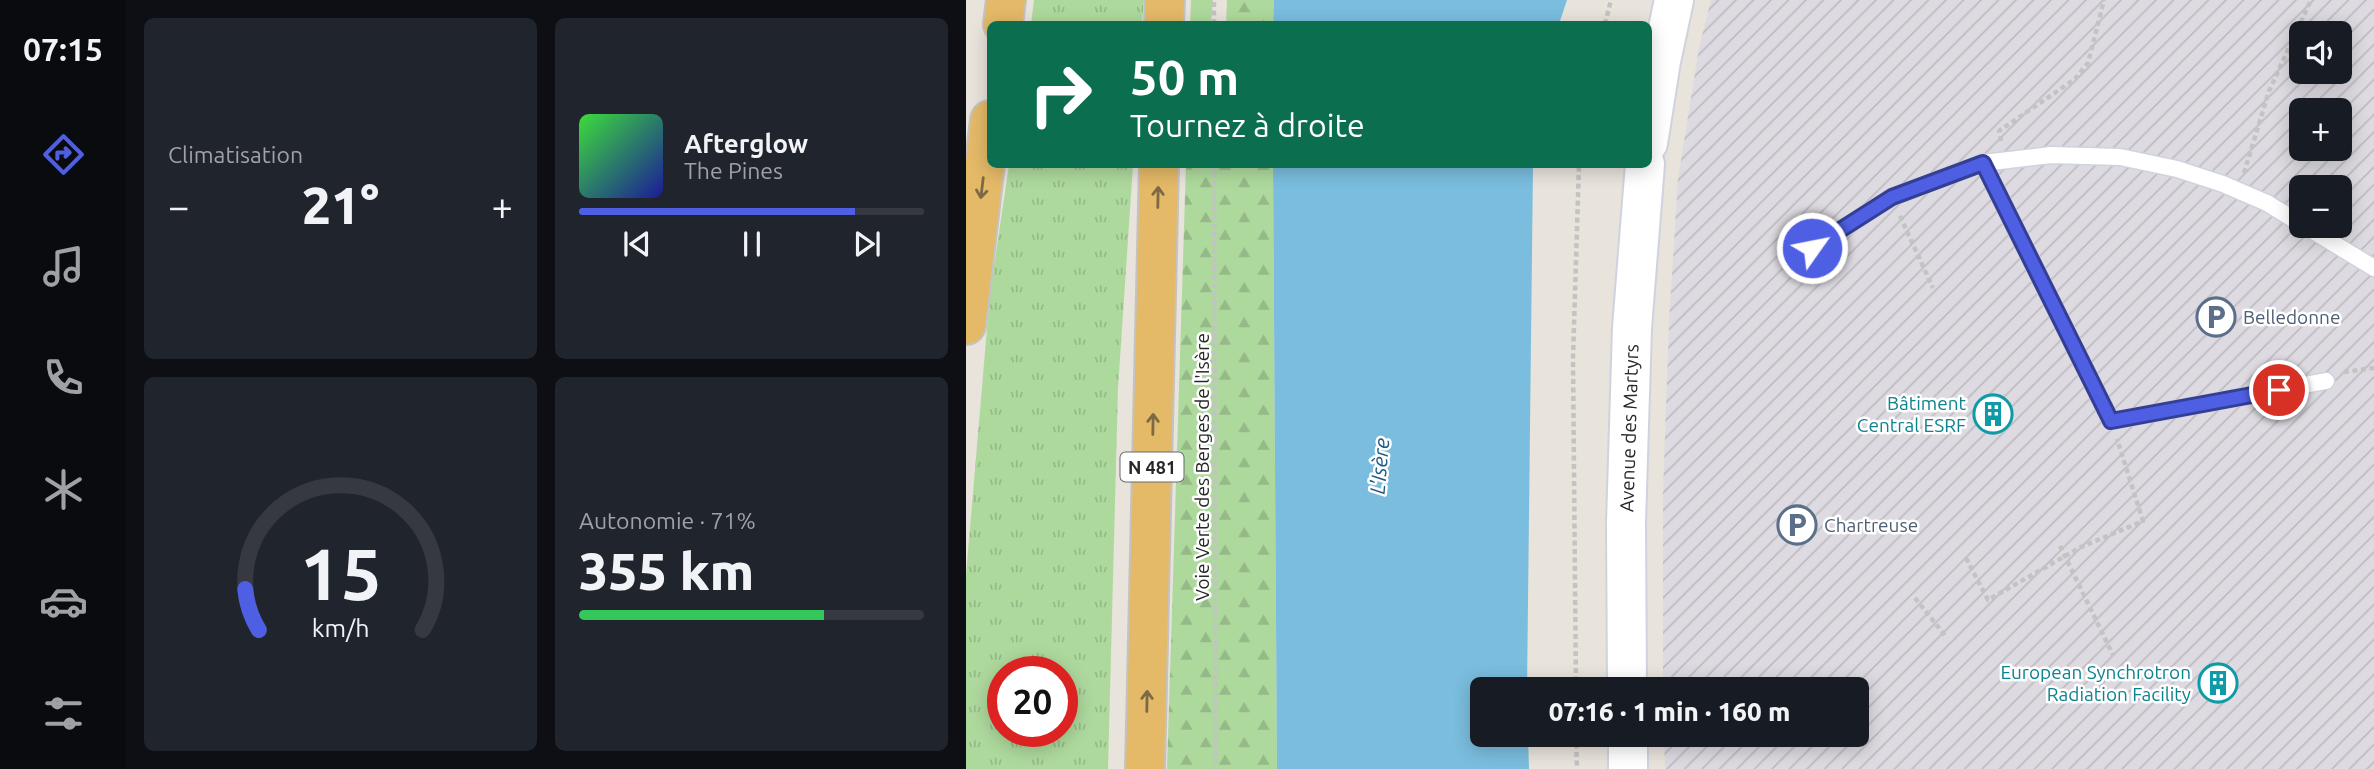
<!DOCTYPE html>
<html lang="fr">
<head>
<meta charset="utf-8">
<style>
  :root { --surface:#171b24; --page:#20242c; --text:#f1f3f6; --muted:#9ea1a6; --line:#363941; --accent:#4e5fe3 }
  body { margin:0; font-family:Ubuntu,sans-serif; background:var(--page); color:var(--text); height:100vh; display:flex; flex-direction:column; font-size:26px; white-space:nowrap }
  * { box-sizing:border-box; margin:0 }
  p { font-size:23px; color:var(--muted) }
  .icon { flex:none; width:38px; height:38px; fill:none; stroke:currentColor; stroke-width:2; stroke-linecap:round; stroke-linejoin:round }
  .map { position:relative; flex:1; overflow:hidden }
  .details { display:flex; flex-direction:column; gap:18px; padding:18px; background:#0d0f14; width:840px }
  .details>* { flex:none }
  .guide { position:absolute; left:21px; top:21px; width:665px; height:147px; border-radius:10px; box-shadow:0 4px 18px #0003; background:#0b6e4f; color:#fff; overflow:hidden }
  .buttons { position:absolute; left:1323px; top:21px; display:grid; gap:14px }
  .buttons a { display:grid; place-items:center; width:63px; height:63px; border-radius:10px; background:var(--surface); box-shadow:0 4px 18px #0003; font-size:35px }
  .speed { position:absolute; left:21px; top:656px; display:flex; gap:14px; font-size:35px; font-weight:700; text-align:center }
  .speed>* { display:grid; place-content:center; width:91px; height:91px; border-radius:50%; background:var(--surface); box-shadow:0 4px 18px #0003; line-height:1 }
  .speed .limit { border:10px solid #d22; background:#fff; color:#111 }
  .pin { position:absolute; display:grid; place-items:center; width:60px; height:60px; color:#fff; margin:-30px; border:4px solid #fff; border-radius:50%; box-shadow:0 2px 7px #0007 }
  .me { position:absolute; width:77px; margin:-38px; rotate:57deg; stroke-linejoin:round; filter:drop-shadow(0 0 5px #0008) }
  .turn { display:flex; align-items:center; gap:24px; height:147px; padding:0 28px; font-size:32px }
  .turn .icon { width:91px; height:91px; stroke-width:2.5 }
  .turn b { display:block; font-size:49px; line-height:60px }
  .big { font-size:52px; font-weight:800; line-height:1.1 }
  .details .tile { flex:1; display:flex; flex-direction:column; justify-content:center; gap:10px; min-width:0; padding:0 24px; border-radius:10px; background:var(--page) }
  .details .dial { align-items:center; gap:0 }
  .dial svg { height:182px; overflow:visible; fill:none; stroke:var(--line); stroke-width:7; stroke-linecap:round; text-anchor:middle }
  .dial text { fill:var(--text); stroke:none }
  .song { display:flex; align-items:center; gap:21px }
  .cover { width:84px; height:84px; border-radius:10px; background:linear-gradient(135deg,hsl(120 70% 55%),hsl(240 70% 35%)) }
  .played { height:7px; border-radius:4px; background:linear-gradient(90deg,var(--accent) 80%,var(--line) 80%) }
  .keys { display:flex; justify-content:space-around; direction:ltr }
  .heat { display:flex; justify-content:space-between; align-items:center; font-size:38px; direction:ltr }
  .charge { height:10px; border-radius:5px; background:linear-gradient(90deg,#34c759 71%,var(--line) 0) }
  .details .tiles { flex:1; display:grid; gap:18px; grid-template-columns:repeat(2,1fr) }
  .trip { position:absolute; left:504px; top:677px; width:399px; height:70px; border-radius:10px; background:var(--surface); box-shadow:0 4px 18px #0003; font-weight:800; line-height:70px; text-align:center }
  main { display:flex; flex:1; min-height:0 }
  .tabs { display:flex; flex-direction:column; width:126px; justify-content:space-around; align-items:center; background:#090b0e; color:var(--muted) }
  .tabs .icon { width:49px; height:49px }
  .tabs .on { color:var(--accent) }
  .tabs b { font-size:32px; color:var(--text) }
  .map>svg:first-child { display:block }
</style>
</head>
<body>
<main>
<nav class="tabs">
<b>07:15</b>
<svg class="icon on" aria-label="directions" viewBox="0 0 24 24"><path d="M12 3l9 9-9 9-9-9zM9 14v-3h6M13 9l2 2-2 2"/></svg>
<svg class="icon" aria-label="music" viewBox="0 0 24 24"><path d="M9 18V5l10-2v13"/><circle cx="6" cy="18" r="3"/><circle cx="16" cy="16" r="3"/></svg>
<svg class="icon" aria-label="phone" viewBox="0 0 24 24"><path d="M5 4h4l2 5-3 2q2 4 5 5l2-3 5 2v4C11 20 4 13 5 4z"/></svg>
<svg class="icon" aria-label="climate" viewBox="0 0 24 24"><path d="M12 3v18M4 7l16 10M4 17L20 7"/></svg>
<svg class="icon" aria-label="car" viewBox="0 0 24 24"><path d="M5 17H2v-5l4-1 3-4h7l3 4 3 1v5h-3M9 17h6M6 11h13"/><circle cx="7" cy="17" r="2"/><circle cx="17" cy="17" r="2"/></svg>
<svg class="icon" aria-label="filters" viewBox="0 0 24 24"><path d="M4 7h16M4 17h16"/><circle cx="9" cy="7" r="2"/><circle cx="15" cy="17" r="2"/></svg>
</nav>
<section class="details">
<div class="tiles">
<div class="tile"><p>Climatisation</p>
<div class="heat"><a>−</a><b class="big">21°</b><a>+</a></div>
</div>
<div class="tile">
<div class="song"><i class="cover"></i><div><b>Afterglow</b><p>The Pines</p></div></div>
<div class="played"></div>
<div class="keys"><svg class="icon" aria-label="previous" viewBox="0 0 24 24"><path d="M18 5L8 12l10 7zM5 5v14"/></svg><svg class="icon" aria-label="pause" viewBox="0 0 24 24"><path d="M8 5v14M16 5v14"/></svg><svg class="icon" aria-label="next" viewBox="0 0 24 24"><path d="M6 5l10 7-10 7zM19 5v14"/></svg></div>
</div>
<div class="tile dial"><svg viewBox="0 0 100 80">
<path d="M14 69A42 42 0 1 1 86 69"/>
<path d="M14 69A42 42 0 0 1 8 51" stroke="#4e5fe3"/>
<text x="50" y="56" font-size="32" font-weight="700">15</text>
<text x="50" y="72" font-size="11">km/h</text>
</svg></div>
<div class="tile"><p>Autonomie · 71%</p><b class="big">355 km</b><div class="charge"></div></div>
</div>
</section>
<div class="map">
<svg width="1408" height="769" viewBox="0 0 1408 769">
  <defs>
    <pattern id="industrial-furrows" width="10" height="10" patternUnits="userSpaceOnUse" patternTransform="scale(1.75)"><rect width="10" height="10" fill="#dddbe1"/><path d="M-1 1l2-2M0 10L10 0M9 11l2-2" fill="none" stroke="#bebcc1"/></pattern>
    <pattern id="grass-tufts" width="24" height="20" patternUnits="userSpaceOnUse" patternTransform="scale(1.75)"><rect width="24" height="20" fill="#aed99d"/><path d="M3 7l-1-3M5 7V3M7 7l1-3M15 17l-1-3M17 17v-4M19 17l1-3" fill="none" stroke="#96ba87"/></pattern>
    <pattern id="forest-firs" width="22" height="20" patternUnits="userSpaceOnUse" patternTransform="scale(1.75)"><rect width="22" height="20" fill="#aed99d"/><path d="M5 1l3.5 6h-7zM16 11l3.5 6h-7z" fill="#96ba87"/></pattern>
  </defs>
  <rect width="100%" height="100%" fill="#e8e3db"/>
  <path fill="url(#industrial-furrows)" fill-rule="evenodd" d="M745,0H1408V769H699L698,735H891V690H697V493L703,322L712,179L733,48ZM1335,33H1374V72H1335ZM1335,110H1374V149H1335ZM1335,187H1374V226H1335Z"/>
  <g fill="url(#grass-tufts)" fill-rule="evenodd">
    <path d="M68,0H178L176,24H65Z"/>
    <path d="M225,0H247L245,24H224Z"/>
    <path d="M43,165H167L152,388L142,769H0V575L24,293ZM37,672H96V732H37Z"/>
  </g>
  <g fill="url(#forest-firs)">
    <path d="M261,0H308L307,24H260Z"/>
    <path d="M220,165H307L311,769H201Z"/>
  </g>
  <g fill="#7abdde">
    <path d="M308,0H601L593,24H307Z"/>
    <path d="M307,165H567L561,689L516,690V735H562L563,769H311Z"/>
  </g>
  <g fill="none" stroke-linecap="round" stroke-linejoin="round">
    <g stroke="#d0d2df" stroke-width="19">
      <g id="service">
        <path d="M1017,163L1145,421L1360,381"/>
        <path d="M1339,226L1408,268"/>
        <path d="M846,249L926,197L1017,163L1085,155L1154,157L1211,169L1257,184L1301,203L1335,224"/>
      </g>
    </g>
    <g stroke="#d0d2df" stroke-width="42">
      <g id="secondary">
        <path d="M682,143L695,61L708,0"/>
        <path id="s1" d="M661,690L660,523L666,328L679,164"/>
        <path d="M662,735V769"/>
      </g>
    </g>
    <g stroke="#c3c3c3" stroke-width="42">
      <g id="trunk">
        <path d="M37,24L40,0"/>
        <path d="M198,24L199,0"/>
        <path d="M0,325L24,120"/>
        <path d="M179,769L193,164"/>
      </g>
    </g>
    <g stroke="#c3c3c3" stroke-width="4.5" stroke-dasharray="5 3.5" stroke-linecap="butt">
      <path d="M248,24V0"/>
      <path d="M639,24L645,0"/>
      <path d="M1035,141L1033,131L1109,79L1122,63L1138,0"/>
      <path d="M248,164L250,769"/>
      <path d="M1278,173L1303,91L1345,0"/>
      <path d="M934,216L967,288"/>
      <path d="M1378,372L1408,368"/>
      <path d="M1000,558L1022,600L1115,547L1177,521L1151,439"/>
      <path d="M949,598L981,638"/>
      <path d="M610,690L607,358L613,164"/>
      <path d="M610,735L611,769"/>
      <path d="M862,735L866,739"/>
    </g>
    <use href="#service" stroke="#fff" stroke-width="16"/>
    <use href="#secondary" stroke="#fff" stroke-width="38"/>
    <use href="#trunk" stroke="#e4b968" stroke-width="38"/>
    <path stroke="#c3c3c3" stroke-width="4.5" stroke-dasharray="5 3.5" stroke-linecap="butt" d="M1094,546L1147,655"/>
  </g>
  <defs><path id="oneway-shaft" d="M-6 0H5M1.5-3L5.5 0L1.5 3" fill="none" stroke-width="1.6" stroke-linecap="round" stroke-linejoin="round" transform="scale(1.75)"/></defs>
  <g stroke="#7d6945">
    <use href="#oneway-shaft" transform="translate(16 188) rotate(97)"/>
    <use href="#oneway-shaft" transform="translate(192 197) rotate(-89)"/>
    <use href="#oneway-shaft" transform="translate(187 424) rotate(-89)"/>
    <use href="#oneway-shaft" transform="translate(181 701) rotate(-89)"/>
  </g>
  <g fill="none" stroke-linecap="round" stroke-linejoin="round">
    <g stroke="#333e94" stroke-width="18">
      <path id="route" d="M846,248L926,197L1017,163L1145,421L1313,390"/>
    </g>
    <use href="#route" stroke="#4e5fe3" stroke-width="12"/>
  </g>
  <defs>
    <g id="parking-ring" transform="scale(2.0125)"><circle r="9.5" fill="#fff" stroke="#5c6f8a" stroke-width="1.5"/><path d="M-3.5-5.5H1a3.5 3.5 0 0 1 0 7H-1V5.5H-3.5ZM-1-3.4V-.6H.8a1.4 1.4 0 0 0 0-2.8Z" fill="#5c6f8a"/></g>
    <g id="building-ring" transform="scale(2.0125)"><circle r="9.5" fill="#fff" stroke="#0f9aa8" stroke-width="1.5"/><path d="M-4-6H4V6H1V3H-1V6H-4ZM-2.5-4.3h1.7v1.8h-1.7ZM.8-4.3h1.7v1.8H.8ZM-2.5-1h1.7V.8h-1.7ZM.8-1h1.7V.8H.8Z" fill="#0f9aa8"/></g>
  </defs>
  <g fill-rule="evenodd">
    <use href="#parking-ring" x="1250" y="317"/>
    <use href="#building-ring" x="1027" y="414"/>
    <use href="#parking-ring" x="831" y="525"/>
    <use href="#building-ring" x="1252" y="683"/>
  </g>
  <g text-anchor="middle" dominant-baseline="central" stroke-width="5" stroke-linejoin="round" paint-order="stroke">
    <rect fill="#fff" stroke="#686868" stroke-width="2" x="154.5" y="452.5" width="63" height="29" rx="5"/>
    <g font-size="18" font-weight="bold" fill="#282828">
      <text x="186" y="467">N 481</text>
    </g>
    <g font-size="19" fill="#4e5e75" stroke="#fff" text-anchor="start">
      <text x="1277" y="317">Belledonne</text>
      <text x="858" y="525">Chartreuse</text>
    </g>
    <g font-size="19" fill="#0d838f" stroke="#fff" text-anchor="end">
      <text x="1000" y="403">Bâtiment<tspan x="1000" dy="22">Central ESRF</tspan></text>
      <text x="1225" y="672">European Synchrotron<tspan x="1225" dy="22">Radiation Facility</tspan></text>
    </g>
    <g font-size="19" fill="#282828" stroke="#fff">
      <text stroke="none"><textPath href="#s1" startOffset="262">Avenue des Martyrs</textPath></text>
      <text transform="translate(236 467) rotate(-90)">Voie Verte des Berges de l'Isère</text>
    </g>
    <g font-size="21" font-style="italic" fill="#1d5b86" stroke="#fff">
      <text transform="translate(413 466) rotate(-85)">L'Isère</text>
    </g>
  </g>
</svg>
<div class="buttons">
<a><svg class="icon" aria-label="sound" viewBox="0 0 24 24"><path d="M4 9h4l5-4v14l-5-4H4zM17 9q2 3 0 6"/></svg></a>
<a>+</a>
<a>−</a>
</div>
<div class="speed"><div class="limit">20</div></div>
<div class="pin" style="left:1313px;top:390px;background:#d93025"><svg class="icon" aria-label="arrive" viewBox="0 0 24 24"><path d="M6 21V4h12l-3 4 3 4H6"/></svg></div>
<svg class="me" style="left:846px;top:248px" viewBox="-20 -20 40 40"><circle r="17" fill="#4e5fe3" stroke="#fff" stroke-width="3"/><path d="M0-11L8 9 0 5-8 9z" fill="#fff"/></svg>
<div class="trip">07:16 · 1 min · 160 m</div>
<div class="guide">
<div class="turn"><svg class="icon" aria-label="right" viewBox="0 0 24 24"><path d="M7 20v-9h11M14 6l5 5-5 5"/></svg><div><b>50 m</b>Tournez à droite</div></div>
</div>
</div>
</main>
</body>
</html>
